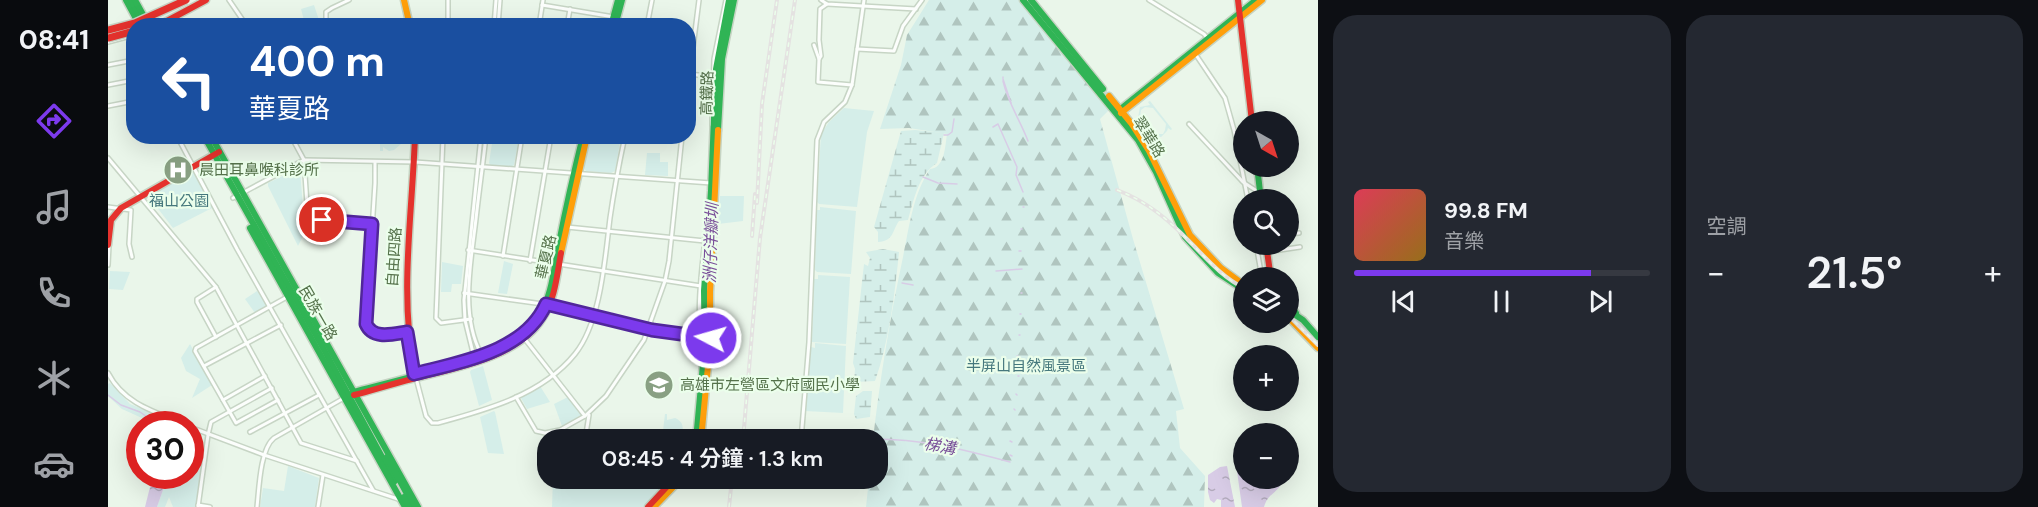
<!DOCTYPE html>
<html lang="zh-TW">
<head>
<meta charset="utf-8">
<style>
  :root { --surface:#171b24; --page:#242831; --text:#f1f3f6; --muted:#9ea1a6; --line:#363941; --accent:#7c3aed }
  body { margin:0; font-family:"DM Sans","Noto Sans TC",sans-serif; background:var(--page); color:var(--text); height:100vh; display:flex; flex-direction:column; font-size:22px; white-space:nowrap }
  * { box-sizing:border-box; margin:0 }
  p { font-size:20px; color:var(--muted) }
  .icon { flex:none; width:33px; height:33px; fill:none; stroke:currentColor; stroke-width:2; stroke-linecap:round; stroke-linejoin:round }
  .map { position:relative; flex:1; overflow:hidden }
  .drawer { display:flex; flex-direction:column; gap:15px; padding:15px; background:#0d0f14; width:720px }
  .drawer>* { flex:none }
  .guide { position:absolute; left:18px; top:18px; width:570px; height:126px; border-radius:24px; box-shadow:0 6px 24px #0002; background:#1a4fa0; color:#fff; overflow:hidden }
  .needle { width:39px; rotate:141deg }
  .controls { position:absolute; left:1125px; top:111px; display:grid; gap:12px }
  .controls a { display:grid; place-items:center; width:66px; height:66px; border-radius:50%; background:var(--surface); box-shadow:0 6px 24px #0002; font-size:30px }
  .speed { position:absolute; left:18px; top:411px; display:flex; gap:12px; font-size:30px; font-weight:700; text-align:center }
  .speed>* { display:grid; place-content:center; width:78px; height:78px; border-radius:50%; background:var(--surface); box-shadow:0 6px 24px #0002; line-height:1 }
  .speed .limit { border:9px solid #d22; background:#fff; color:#111 }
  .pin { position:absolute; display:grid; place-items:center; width:51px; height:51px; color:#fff; margin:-26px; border:3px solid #fff; border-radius:50%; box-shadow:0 2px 6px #0007 }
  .me { position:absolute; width:66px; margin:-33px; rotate:276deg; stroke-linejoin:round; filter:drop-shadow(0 0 4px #0008) }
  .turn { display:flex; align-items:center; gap:21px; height:126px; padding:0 24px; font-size:27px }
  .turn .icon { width:78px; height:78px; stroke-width:2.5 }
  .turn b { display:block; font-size:42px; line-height:51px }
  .big { font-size:45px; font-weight:600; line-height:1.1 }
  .drawer .card { flex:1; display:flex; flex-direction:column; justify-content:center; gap:9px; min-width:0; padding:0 21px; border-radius:24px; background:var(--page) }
  .song { display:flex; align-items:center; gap:18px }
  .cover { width:72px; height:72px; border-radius:9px; background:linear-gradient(135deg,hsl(350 70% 55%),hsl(40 70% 35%)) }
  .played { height:6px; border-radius:3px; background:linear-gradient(90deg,var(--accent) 80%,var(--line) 80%) }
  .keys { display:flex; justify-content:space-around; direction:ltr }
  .heat { display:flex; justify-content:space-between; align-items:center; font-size:33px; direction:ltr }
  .drawer .tiles { flex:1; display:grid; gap:15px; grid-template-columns:repeat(2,1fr) }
  .trip { position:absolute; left:429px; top:429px; width:351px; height:60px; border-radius:24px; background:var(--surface); box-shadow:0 6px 24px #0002; font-weight:600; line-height:60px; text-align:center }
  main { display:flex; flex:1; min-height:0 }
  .tabs { display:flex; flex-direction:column; width:108px; justify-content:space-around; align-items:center; background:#090b0e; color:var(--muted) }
  .tabs .icon { width:42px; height:42px }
  .tabs .on { color:var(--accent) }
  .tabs b { font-size:27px; color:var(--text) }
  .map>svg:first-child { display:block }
</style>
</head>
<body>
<main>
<nav class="tabs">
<b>08:41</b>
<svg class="icon on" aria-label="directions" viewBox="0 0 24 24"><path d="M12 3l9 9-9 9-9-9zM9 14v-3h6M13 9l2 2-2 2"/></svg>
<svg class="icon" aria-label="music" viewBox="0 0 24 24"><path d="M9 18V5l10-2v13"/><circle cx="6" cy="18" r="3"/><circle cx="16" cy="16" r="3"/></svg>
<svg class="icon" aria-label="phone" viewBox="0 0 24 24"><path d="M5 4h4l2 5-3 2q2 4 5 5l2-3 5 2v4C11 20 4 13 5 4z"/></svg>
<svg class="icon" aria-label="climate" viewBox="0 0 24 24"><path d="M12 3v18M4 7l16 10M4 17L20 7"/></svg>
<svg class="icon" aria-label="car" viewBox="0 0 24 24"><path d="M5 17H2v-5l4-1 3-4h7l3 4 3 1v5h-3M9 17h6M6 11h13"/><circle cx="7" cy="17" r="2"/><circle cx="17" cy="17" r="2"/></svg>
</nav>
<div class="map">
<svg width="1210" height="507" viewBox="0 0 1210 507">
  <defs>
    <pattern id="forest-firs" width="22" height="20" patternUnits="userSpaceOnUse" patternTransform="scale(1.5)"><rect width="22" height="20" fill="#d5eee9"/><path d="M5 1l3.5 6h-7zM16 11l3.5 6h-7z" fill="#b0c5bf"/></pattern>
    <pattern id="wetland-marsh" width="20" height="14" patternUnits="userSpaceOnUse" patternTransform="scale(1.5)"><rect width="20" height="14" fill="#d5eee9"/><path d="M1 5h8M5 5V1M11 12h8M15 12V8" fill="none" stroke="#b0c5bf"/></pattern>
    <pattern id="water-ripples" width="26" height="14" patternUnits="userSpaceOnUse" patternTransform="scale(1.5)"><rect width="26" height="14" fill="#d8cce6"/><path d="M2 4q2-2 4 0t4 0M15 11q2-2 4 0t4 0" fill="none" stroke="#b2aabc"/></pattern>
  </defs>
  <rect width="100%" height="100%" fill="#eaf6ea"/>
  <g fill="#d5eee9" fill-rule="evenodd">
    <path d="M206,5L211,20L197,24L193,9Z"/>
    <path d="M1042,101L1064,129L1063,130L1060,128L1059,131L1053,137L1044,135L1030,118L1032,107L1042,105L1040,102ZM1037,107L1045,108L1058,124L1057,130L1055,134H1045L1032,117L1033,110Z"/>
    <path d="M736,108L766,111L759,132L749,207L711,204L709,202L713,134L721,122Z"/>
    <path d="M272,137H294L293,144L286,150L281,151L275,147V151H272Z"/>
    <path d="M385,137H411L406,165L403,167L383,166L381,163Z"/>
    <path d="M483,137H513L507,171L503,173L478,171L476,168Z"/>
    <path d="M539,153H552V162H560V176L537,175Z"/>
    <path d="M84,168L104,208L65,228L41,197L53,186Z"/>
    <path d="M187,170H192L197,232L190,246L160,186V183Z"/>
    <path d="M612,196H636L635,221L610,224Z"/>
    <path d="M712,207L748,211L743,274L709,272L707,270L708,210H712Z"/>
    <path d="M396,261L405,264L399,294L390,293Z"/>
    <path d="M334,262L355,266L353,284H344L343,292H333Z"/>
    <path d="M2,271L22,272L15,290L1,289Z"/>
    <path d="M710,275L742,277L738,344L704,342L706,279H710Z"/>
    <path d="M149,291L159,304L158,307L147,313L137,299Z"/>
    <path d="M707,343L738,346L735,413L697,411L703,347L707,348Z"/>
    <path d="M82,344L104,385L84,398L92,379L78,371L73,358Z"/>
    <path d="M375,366L384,400L371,406L362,372L363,370Z"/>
    <path d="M2,383L22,404L61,420L59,424H33L34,418L14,409L0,396V384Z"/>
    <path d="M432,386L442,402L419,409L413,398L414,396Z"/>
    <path d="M460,397L473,415L454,426L446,404Z"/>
    <path d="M386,411L387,412L396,454L380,453L372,417Z"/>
    <path d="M557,414H559V420L567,418C577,422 575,430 574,439H554Z"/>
    <path d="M83,438L91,442L94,459L88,507H65L61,497L57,507H49L60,476H82Z"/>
    <path d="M180,466L211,478L207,507H152L155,488L176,491Z"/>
    <path d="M445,479V478L560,479L535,507H444Z"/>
  </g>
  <path fill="url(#forest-firs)" d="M821,0H912L1004,107L992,119L1025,239L1076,409L1068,411L1072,448L1097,476L1096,507H758L761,479L770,478V440L765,439C772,378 782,318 795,257C801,228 805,194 822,169C837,168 837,146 839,134L801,128L772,129L793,65L799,35Z"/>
  <g fill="url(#wetland-marsh)">
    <path d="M807,130L836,133L829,163C810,175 806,200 800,220L791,221C784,231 786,241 770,242V232L766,227L793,131Z"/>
    <path d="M775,249L791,252C787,293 781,342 767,381L746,382L747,369L745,363L756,264L760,266L762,258L758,252Z"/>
    <path d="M755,391H764L762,417L748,419L746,414L748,396Z"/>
  </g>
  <g fill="url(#water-ripples)">
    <path d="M1128,464L1135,466L1136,478L1174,479L1175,481C1169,494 1160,493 1156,507H1134Z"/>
    <path d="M1119,466L1127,507H1113V500L1109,499L1106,503L1102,500L1100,492V475L1112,467Z"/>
    <path d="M53,476H60L49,507H37L42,487Z"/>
  </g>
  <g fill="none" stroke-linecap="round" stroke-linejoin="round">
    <g stroke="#d8cce6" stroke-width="1.5">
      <path d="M895,77V78"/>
      <path d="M895,79L903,103"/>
      <path d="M895,81C900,103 912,120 920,141"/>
      <path d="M885,127L890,124L905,158L909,167L908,175L915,192"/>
      <path d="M836,135H840L844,132L846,119"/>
      <path d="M815,177L830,183L849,184"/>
      <path d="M915,207H916"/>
      <path d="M913,229H914"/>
      <path d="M911,251H913"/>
      <path d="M888,271L914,269"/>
      <path d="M794,283L805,285"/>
      <path d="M913,293H914"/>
      <path d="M912,314H913"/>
      <path d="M600,328L599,304L601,273"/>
      <path d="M911,335H912"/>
      <path d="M909,356L911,357"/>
      <path d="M598,358L599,345"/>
      <path d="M910,376H911"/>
      <path d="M908,394L909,395"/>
      <path d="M0,395L13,405L32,412L49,424"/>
      <path d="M595,397L598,364"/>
      <path d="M906,409L907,410"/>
      <path d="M760,439C810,438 854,449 902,462"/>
      <path d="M902,441L904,442"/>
      <path d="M902,455L904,456"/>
    </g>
    <g stroke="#c7d5c5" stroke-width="6">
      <g id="street">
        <path d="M121,0L134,19L136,26"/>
        <path d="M713,0L719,4L808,9"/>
        <path d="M1041,0L1096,34L1101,40"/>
        <path d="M719,4L712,9L711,40L713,56L711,59L710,82L744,85L756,0"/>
        <path d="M434,5L506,17"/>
        <path d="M221,26L218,18V12L224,8L241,0"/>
        <path d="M340,26V0"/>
        <path d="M386,26L388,0"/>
        <path d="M390,26L392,0"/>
        <path d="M431,26L435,0"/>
        <path d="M459,26L462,9"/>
        <path d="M539,26L544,0"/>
        <path d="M0,42L26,35"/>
        <path d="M706,45L711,59"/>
        <path d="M749,49L786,51L795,26L814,0"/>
        <path d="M1086,52L1117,98L1126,130L1140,200"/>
        <path d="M0,65L26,60"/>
        <path d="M582,74L605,77"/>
        <path d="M0,85L26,80"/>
        <path d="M580,87L591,0"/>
        <path d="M0,106L26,101"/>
        <path d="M1081,124L1135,182L1152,193"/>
        <path d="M604,125L606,59L618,0"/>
        <path d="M69,136L129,249L265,490"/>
        <path d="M183,136L196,160L200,219L264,224"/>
        <path d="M335,136L328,318L333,323L363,319"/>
        <path d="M0,158L108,287L193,443L249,461"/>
        <path d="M267,162V183L258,324C265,340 285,334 299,332"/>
        <path d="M125,198L196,160L307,162L603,183"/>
        <path d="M0,207L23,210L21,244L24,257"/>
        <path d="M459,227L597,241"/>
        <path d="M1180,234L1191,233"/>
        <path d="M1148,244L1154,278"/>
        <path d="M360,250L593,286"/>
        <path d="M1159,252L1192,247"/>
        <path d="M395,256L414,136"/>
        <path d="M422,261L443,136"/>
        <path d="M0,265L1,245"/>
        <path d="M356,293L442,305L544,330L599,337"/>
        <path d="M596,336C585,322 597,248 598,227"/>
        <path d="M108,337L89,302V299L108,287"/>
        <path d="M416,338L477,416"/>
        <path d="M373,354C352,314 363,262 368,219C371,191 375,164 378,136"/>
        <path d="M366,357L357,320L356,300L373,136"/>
        <path d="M96,366L173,325"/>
        <path d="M0,373C16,404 47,412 77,424"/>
        <path d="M308,378L318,416L324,423H330C378,410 434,395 467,354C493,322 497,258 502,218C506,190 511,164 517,136"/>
        <path d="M408,397L428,431L437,433L452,430L477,416L498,396L536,340L557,281L561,261L574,136"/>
        <path d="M115,400L157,376"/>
        <path d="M170,400L128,423L87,351L88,348L179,297"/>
        <path d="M82,427L156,455L293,500"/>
        <path d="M142,432L211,395"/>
        <path d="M477,440L481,415"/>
        <path d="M693,440L701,342L709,140L716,122L737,102L744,85"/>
        <path d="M90,505L102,507"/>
        <path d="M90,507L100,435L103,422L164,388"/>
        <path d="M149,507C151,489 152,449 166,438L236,398"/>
        <path d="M210,507L215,475"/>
      </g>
    </g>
    <g stroke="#c6d4c3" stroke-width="9">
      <g id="fast">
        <path d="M18,0L32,26"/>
        <path d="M23,0L36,26"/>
        <path d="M27,0L38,20"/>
        <path d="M915,0L1030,140L1048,172L1077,237L1110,273L1136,290"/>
        <path d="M923,0L995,89"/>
        <path d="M503,26L510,0"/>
        <path d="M507,26L514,0"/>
        <path d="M1010,111L1148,0"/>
        <path d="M610,130L614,59L626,0"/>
        <path d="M96,136L214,346L287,481"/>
        <path d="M103,136L310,507"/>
        <path d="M1149,166L1153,200"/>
        <path d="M142,228L297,507"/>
        <path d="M1180,302L1188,313"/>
        <path d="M1180,310L1195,320L1210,337"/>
        <path d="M245,392C289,380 405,356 430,318C444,297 446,268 451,243C458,207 466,172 475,136"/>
        <path d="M588,440L597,342L596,291L603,191L608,69L621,0"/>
        <path d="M279,457L306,507"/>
        <path d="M296,497L301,507"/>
      </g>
    </g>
    <g stroke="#c6d4c3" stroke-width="9">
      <g id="slow">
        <path d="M296,0L302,26"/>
        <path d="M1001,96L1023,123L1041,151L1082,235L1113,268L1136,285"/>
        <path d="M1013,113L1154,0"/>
        <path d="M453,253L479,136"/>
        <path d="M1180,317L1210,348"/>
        <path d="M593,440L602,345V292L610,130"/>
        <path d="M546,507L574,478"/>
      </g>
    </g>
    <g stroke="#c6d4c3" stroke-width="9">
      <g id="jam">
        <path d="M1130,0L1144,122"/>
        <path d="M44,26L57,22L98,0"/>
        <path d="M307,136C304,219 291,293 307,376"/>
        <path d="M1158,244L1162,272"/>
        <path d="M0,245L3,220L13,208L111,152"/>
        <path d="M1161,270L1165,278"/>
        <path d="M246,395C265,390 284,384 304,379C346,368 409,358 434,319C447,300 449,275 453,253"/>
        <path d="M540,507L567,478"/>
      </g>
    </g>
    <use href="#street" stroke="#fcfefc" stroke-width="3"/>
    <use href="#fast" stroke="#30b455" stroke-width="6"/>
    <use href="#slow" stroke="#ff9f0a" stroke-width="6"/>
    <use href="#jam" stroke="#e5322d" stroke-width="6"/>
    <g stroke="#e4e2e1" stroke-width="4">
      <g id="rail">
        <path d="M1009,190C1038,201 1060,219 1082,242C1099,259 1114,277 1136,288"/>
        <path d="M649,203L654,104L669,0"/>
        <path d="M644,236L647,194"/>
        <path d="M1180,315L1210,345"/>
        <path d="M635,440L652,238L687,0"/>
        <path d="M621,507L624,478"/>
      </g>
    </g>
    <use href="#rail" stroke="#ebfeeb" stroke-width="1.5" stroke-dasharray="4.5" stroke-linecap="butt"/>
    <g stroke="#c6d2c3" stroke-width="10" stroke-linecap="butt">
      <path id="slow-bridge" d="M40,26L44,24"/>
    </g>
    <g stroke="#c6d2c3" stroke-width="10" stroke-linecap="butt">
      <g id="jam-bridge">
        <path d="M0,30L27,23L78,0"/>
        <path d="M0,38L26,31"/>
      </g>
    </g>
    <use href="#slow-bridge" stroke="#ff9f0a" stroke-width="7"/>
    <use href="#jam-bridge" stroke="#e5322d" stroke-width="7"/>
  </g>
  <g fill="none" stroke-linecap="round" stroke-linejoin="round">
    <g stroke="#51269a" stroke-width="15">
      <path id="route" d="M214,220L264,224L258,324C265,340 285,334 299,332L306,374C352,362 417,352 438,304L544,330L603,338"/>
    </g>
    <use href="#route" stroke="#7c3aed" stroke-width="10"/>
  </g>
  <defs>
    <g id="hospital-disc" transform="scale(1.5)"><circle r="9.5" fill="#89a083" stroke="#ebfeeb"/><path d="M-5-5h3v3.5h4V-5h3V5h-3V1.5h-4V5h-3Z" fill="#fff"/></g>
    <g id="school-disc" transform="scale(1.5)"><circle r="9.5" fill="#89a083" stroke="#ebfeeb"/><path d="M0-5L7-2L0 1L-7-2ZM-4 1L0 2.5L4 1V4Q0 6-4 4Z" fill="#fff"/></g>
  </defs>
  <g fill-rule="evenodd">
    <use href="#hospital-disc" x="70" y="170"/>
    <use href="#school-disc" x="551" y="385"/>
  </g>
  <g text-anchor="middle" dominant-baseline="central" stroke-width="4.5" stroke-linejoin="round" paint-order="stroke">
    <g font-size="15" fill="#55724b" stroke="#ebfeeb">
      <text transform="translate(599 93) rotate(-88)">高鐵路</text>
      <text transform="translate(1041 137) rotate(58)">翠華路</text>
      <text transform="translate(286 257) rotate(-86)">自由四路</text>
      <text transform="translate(438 257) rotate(-77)">華夏路</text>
      <text transform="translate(210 313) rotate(60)">民族一路</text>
    </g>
    <g font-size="15" fill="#55724b" stroke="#ebfeeb" text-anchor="start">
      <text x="91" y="170">晨田耳鼻喉科診所</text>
      <text x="572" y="385">高雄市左營區文府國民小學</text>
    </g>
    <g font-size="15" fill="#46787d" stroke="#ebfeeb">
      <text x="71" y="201">福山公園</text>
      <text x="918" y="366">半屏山自然風景區</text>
    </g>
    <g font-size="16" font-style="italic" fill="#794f99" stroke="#ebfeeb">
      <text transform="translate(603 243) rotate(-88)">洲仔洋瓣圳</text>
      <text transform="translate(832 446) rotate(10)">梯溝</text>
    </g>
  </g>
</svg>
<div class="controls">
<a><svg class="needle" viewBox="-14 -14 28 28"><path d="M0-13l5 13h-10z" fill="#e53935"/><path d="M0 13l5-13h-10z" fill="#9ea1a6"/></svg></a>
<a><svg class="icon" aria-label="search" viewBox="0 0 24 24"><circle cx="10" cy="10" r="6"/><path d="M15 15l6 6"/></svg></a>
<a><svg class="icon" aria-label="layers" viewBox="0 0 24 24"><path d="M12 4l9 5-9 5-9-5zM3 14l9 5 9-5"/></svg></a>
<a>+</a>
<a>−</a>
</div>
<div class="speed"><div class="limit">30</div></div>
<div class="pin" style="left:214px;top:220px;background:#d93025"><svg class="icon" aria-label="arrive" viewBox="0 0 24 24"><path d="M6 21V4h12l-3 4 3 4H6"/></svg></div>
<svg class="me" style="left:603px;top:338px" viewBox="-20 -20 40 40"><circle r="17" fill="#7c3aed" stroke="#fff" stroke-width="3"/><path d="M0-11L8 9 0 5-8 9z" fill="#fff"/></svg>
<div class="trip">08:45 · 4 分鐘 · 1.3 km</div>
<div class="guide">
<div class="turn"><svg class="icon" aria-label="left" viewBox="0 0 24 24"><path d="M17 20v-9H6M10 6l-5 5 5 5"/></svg><div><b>400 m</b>華夏路</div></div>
</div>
</div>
<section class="drawer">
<div class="tiles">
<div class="card">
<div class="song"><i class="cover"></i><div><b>99.8 FM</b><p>音樂</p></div></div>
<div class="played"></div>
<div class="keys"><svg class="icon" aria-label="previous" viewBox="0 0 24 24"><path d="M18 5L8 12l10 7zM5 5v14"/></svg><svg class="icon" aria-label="pause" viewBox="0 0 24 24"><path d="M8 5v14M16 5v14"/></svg><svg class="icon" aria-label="next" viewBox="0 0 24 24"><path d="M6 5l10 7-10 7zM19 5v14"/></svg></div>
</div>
<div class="card"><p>空調</p>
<div class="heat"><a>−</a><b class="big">21.5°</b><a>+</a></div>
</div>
</div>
</section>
</main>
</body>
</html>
